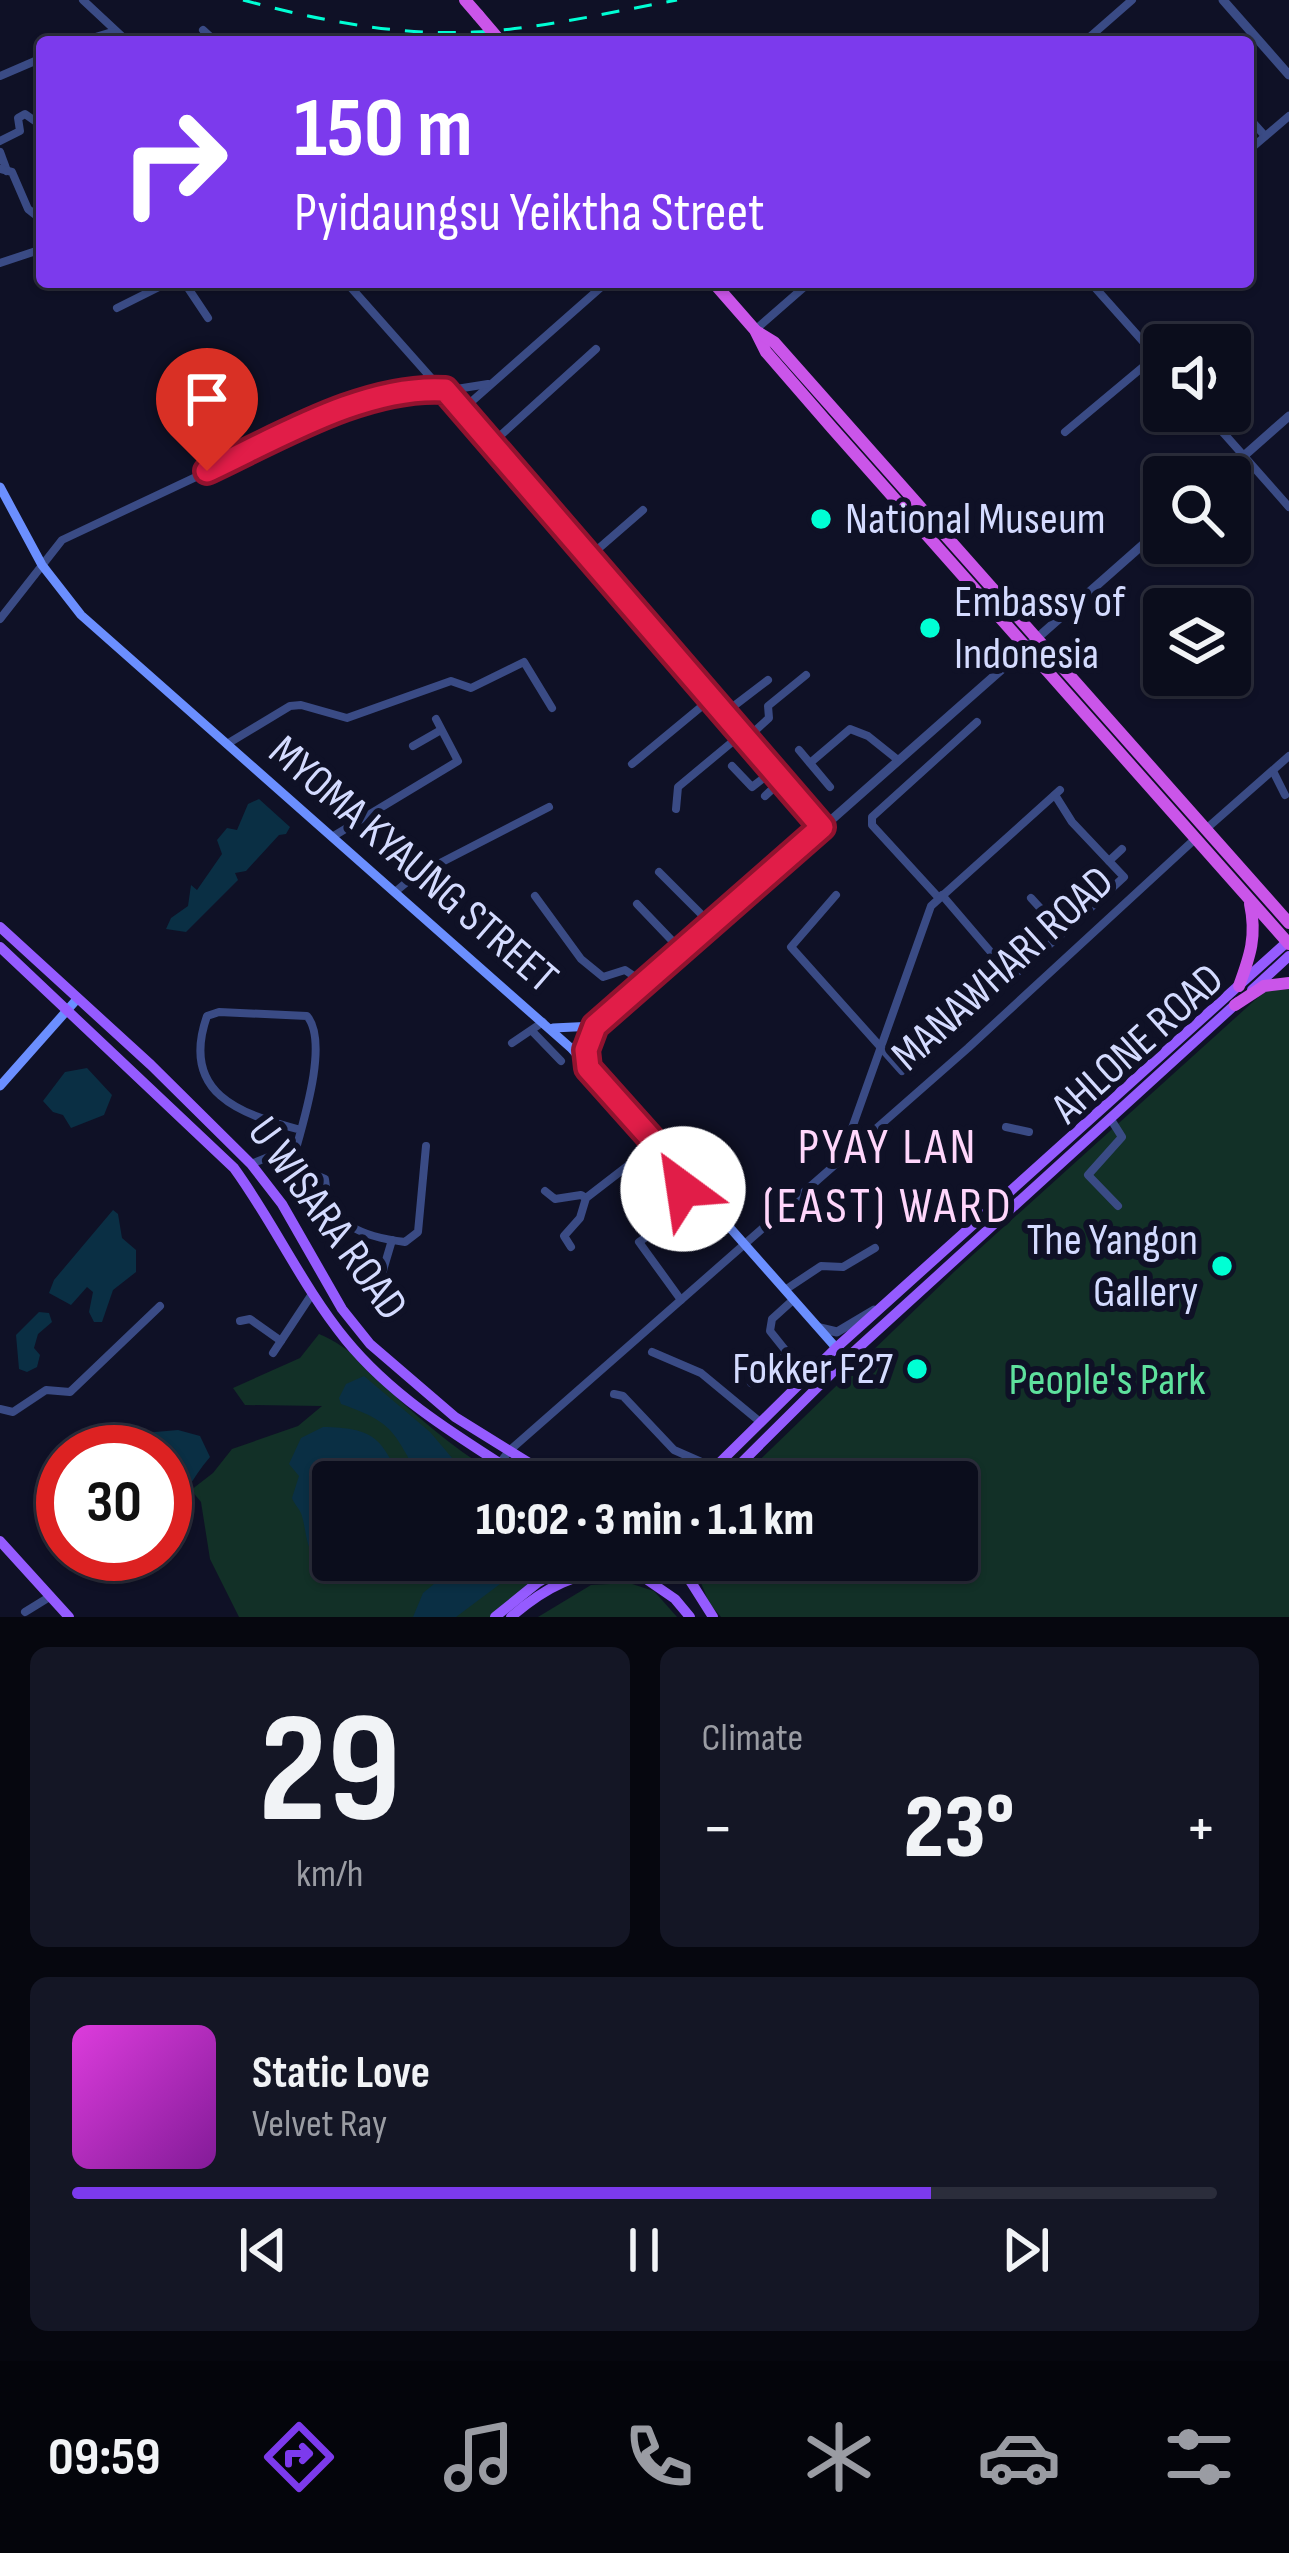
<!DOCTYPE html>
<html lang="en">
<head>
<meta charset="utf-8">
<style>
  :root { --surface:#0b0d1c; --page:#141625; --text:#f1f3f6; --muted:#9a9ca3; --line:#2b2d3b; --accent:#7c3aed }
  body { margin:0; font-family:"Sofia Sans Condensed",sans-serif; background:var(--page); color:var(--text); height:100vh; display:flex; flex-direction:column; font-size:45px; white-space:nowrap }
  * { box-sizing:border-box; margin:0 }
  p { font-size:39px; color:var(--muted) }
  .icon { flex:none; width:66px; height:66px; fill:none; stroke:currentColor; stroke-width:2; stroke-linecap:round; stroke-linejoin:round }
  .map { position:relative; height:1617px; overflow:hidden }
  .drawer { display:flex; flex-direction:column; gap:30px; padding:30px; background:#06070f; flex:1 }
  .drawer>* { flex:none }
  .guide { position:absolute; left:36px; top:36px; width:1218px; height:252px; border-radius:12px; box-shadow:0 3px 9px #0004,0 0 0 3px var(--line); background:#7c3aed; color:#fff; overflow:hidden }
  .tools { position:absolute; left:1143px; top:324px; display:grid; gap:24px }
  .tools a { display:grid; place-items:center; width:108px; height:108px; border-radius:12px; background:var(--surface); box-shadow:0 3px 9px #0004,0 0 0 3px var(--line); font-size:60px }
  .speed { position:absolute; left:36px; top:1425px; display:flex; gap:24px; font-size:60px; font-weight:700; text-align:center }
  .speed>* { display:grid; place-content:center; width:156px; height:156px; border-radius:50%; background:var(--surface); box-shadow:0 3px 9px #0004,0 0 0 3px var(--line); line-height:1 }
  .speed .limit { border:18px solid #d22; background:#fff; color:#111 }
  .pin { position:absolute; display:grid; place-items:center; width:102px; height:102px; color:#fff; margin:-123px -51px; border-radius:50% 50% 50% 0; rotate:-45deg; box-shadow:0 0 12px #0007 }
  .pin .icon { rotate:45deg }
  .me { position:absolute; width:132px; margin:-66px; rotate:329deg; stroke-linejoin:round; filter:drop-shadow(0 0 9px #0008) }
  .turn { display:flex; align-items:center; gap:42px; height:252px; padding:0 60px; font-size:54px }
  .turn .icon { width:156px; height:156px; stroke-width:2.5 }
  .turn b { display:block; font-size:84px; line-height:102px }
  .big { font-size:90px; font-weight:800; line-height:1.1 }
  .drawer .tile { flex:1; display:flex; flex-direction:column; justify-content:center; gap:18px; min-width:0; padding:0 42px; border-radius:18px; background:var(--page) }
  .drawer .dial { align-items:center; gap:0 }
  .dial b { font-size:156px; line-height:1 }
  .song { display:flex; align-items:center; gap:36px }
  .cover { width:144px; height:144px; border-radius:18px; background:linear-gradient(135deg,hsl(300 70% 55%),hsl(290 70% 35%)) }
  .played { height:12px; border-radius:6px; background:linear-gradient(90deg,var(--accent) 75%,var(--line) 75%) }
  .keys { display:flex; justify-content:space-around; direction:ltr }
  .heat { display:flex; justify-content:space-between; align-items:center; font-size:66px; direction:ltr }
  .drawer .tiles { flex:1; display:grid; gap:30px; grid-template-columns:1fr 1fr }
  .tile:last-child { grid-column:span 2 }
  .trip { position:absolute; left:312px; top:1461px; width:666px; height:120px; border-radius:12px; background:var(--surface); box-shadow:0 3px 9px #0004,0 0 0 3px var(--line); font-weight:800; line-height:120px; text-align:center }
  .dock { display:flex; height:192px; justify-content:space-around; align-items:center; background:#04050b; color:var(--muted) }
  .dock .icon { width:84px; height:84px }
  .dock .active { color:var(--accent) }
  .dock b { font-size:54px; color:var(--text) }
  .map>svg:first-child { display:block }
</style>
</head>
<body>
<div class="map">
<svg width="1289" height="1617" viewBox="0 0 1289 1617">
  <rect width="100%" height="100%" fill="#0f1126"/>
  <g fill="#123027">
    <path d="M1289,989V1617H721L709,1603L692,1560H957V1482H737L955,1271L1265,991Z"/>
    <path d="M319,1334C354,1349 364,1367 391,1392C427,1426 466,1458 510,1482H333V1560H567L490,1617H239L210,1559L201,1502L191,1490L213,1473L232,1449L298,1426L322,1406L245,1405L233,1388L300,1358Z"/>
    <path d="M629,1583L654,1591L677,1617H538L591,1585Z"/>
  </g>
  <g fill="#0a2f44">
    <path d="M259,799L290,827L286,834L279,835L246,871L235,873L238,880L186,932L166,929L171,918L188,906L191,885L197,890L222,854L217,840L227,828L237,830L248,804Z"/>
    <path d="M87,1068L112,1095L104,1115L71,1128L63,1115L53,1112L43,1101L65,1072Z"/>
    <path d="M113,1210L118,1214L122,1238L136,1250V1272L113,1290L102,1322H94L89,1312L93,1292L87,1287L71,1305L49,1293L54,1280Z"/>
    <path d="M39,1312L49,1313L52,1322L38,1334L34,1348L40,1355L37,1367L27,1372L19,1369L16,1335Z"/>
    <path d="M364,1376L430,1432L463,1471L458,1482H423C393,1435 399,1424 341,1404L339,1398L346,1384Z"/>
    <path d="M323,1427C373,1428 382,1437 401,1482H366L360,1468L354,1466L319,1481L318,1495L333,1524V1560H361L330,1569C305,1559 308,1537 302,1516C300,1509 294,1504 292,1498L299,1476L289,1464L301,1438Z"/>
    <path d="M178,1430L200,1436L210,1457C191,1479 181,1502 165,1526V1452H98L132,1434Z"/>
    <path d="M448,1560H532L456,1617H413L423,1593L451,1570Z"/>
  </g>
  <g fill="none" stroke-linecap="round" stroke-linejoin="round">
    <g stroke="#3a4b85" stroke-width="8">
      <path d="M83,0L128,42"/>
      <path d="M203,30L216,42"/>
      <path d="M79,42L112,32"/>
      <path d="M1084,42L1132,0"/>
      <path d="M0,76L42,58"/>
      <path d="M1248,117L1265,136"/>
      <path d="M0,141L20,131L18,118L25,114L42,126"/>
      <path d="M1248,151L1289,116"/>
      <path d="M0,152L7,171"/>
      <path d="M0,169L12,172L28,209L42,220"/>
      <path d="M0,263L42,249"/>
      <path d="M184,282L208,318"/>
      <path d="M346,282L685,664L822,827"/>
      <path d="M1090,282L1164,365"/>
      <path d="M117,308L169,282"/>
      <path d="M755,330L810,282"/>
      <path d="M462,410L607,282"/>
      <path d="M1204,411L1289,507"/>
      <path d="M1065,432L1156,356"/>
      <path d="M491,444L596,349"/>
      <path d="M590,556L643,510"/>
      <path d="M0,619L62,540L283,436L376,396L416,388L450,390L488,384"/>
      <path d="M726,712L768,680"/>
      <path d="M747,738L769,718L768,706L806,675"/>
      <path d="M227,744L290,706L301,705L347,718L451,681L471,688L524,662L552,708"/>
      <path d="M413,746L441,730"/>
      <path d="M799,750L830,787"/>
      <path d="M810,763L850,729L868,736L898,760"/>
      <path d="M632,764L713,697"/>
      <path d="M732,766L752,787L774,770"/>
      <path d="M1273,771L1285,795"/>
      <path d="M765,796L782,780"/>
      <path d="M355,801L362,817"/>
      <path d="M676,809L678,787L743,733"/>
      <path d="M1206,829L1289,756"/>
      <path d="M332,837L458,761L436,719"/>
      <path d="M1109,861L1122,849"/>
      <path d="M659,872L711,924"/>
      <path d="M395,892L413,877L549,807"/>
      <path d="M836,895L791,947L902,1071L1063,933"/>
      <path d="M942,895L1013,978"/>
      <path d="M535,896L581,959L603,977L625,970L644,983"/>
      <path d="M938,897L872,825V817L977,722"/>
      <path d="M1031,898L1063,933L1124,877L1072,822L1055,795"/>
      <path d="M637,904L681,950"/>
      <path d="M532,1031L561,1061"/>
      <path d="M512,1043L543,1022"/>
      <path d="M1110,1118L1122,1137L1088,1175L1118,1206"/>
      <path d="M1006,1127L1029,1132"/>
      <path d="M851,1149V1131L931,906L1060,790"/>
      <path d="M292,1163C301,1129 330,1043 307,1016L219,1012L207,1016C180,1093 239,1114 301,1130"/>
      <path d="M251,1164L271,1156L325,1179C329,1226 364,1237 405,1242L418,1232L426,1146"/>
      <path d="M651,1178L671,1162"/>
      <path d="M545,1191L555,1199L581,1195L586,1198"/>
      <path d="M571,1247L564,1236L580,1218L586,1198L656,1144"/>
      <path d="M379,1284L392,1240"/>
      <path d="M785,1290L821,1266L843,1267L875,1248"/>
      <path d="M681,1300L639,1242L688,1208L691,1199L683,1188L689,1181"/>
      <path d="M793,1300L772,1319L770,1331L806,1376"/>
      <path d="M240,1321L250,1319L281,1341"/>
      <path d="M652,1352L701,1373L759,1421"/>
      <path d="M273,1353L312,1294"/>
      <path d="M751,1383L772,1364L790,1354"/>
      <path d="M614,1394L623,1396L674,1450L715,1468"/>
      <path d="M0,1409L13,1412L46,1390L70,1392L160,1306"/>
      <path d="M500,1463L509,1451L968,1048L1195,839"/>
      <path d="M25,1612L51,1596"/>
    </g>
    <g stroke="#3a4b85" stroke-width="9">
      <path d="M1223,0L1289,75"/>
      <path d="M1220,477L1289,416"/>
      <path d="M572,1049L1164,526"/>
      <path d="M820,1328L837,1332L874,1310"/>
    </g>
    <g stroke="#6b8fff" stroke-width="9">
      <path d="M0,487L42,565L81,615L572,1049L846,1359"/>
      <path d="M553,1028L595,1026"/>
      <path d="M588,1067L586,1050L595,1026"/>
      <path d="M0,1086L78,998"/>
    </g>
    <g stroke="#955bff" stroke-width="10">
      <path d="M0,927L151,1065L251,1164L282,1204L342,1309L370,1344L455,1417L560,1482"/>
      <path d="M0,947L234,1168C274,1223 302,1286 346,1340C396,1401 464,1440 529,1482"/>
      <path d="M1252,990L1289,956"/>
      <path d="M700,1482L836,1348L1287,942"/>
      <path d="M722,1482L846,1359L1238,1002"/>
      <path d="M0,1541L69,1617"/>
      <path d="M610,1560C629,1582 654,1582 673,1560"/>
      <path d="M677,1560L713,1617"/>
      <path d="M646,1579L675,1599L690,1617"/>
      <path d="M495,1617L537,1583L575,1560"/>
      <path d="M511,1617C543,1589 578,1569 622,1572"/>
    </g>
    <g stroke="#ca55e9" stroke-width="12">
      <path d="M465,0L478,15"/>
      <path d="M713,282L755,330L766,352L832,428L1289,944"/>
      <path d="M756,331L774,342L1289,923"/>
      <path d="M1239,986C1250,956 1257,936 1250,904"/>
      <path d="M1235,1005L1264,986L1289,983"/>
    </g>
    <path stroke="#00ffd4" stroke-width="3" stroke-dasharray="18 15" stroke-linecap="butt" d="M243,0C317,20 396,36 474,32C542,29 610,12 677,0"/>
    <path stroke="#ca55e9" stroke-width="12" d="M478,15L501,42"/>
  </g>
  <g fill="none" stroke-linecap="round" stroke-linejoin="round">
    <g stroke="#92132f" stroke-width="30">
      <path id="route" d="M207,471C278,438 365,385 445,390L822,827L595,1026L586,1050L588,1068L689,1181L683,1189"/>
    </g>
    <use href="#route" stroke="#e11d48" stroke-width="21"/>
  </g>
  <g fill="#00ffd4" stroke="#0f1126" stroke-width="4.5">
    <circle cx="821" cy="519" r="12"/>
    <circle cx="930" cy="628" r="12"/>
    <circle cx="1222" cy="1266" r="12"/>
    <circle cx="917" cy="1369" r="12"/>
  </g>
  <g text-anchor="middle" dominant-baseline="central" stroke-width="12" stroke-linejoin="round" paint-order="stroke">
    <g font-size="45" fill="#d4dbff" stroke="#0f1126" text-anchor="start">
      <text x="845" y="519">National Museum</text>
      <text x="954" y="602">Embassy of<tspan x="954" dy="52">Indonesia</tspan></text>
      <text x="1198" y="1240" text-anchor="end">The Yangon<tspan x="1198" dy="52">Gallery</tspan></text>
      <text x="893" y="1369" text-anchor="end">Fokker F27</text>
    </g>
    <g font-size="45" fill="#d4dbff" stroke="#0f1126">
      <text transform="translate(413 865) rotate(41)">MYOMA KYAUNG STREET</text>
      <text transform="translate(1003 969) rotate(-42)">MANAWHARI ROAD</text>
      <text transform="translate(1138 1044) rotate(-42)">AHLONE ROAD</text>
      <text transform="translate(327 1219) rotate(54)">U WISARA ROAD</text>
    </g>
    <g font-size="45" fill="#5ee19d" stroke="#0f1126">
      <text x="1107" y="1380">People's Park</text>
    </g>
    <g font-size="51" letter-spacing="3" fill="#ffd6fb" stroke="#0f1126">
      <text x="888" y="1147">PYAY LAN<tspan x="888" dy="59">(EAST) WARD</tspan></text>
    </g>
  </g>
</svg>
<div class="tools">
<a><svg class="icon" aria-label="sound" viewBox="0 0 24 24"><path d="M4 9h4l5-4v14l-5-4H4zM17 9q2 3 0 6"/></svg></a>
<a><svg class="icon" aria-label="search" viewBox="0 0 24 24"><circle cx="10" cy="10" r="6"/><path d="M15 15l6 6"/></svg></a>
<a><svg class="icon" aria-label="layers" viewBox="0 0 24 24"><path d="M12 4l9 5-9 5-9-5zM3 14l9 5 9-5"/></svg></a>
</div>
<div class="speed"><div class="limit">30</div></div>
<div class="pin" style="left:207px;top:471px;background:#d93025"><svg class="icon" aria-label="arrive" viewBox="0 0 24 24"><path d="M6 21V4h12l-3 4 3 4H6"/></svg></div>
<svg class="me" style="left:683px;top:1189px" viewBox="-20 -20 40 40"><circle r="19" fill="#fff"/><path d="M0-13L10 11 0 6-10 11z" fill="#e11d48"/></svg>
<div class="trip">10:02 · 3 min · 1.1 km</div>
<div class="guide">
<div class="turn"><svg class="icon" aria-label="right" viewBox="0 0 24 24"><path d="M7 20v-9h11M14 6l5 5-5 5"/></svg><div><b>150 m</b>Pyidaungsu Yeiktha Street</div></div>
</div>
</div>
<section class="drawer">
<div class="tiles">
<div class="tile dial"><b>29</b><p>km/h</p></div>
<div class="tile"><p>Climate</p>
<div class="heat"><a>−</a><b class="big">23°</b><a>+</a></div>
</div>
<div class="tile">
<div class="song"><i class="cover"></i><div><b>Static Love</b><p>Velvet Ray</p></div></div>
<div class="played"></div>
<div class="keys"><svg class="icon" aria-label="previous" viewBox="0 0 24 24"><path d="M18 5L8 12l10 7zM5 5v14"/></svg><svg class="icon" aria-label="pause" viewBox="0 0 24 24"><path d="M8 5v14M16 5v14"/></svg><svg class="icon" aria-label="next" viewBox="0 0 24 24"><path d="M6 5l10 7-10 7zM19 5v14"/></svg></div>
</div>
</div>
</section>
<nav class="dock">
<b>09:59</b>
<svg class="icon active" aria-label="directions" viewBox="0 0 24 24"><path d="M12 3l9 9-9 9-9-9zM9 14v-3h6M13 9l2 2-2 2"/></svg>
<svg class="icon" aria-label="music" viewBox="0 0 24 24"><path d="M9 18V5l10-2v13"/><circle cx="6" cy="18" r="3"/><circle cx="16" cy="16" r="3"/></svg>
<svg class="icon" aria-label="phone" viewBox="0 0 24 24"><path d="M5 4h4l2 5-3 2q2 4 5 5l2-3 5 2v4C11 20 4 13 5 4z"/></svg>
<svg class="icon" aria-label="climate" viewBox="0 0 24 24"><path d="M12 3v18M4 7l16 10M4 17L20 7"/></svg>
<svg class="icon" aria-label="car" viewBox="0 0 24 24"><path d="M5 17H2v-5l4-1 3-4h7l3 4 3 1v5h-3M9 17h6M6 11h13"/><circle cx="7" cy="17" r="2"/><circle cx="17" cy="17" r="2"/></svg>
<svg class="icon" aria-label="filters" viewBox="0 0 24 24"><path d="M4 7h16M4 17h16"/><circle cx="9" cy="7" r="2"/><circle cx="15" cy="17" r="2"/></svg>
</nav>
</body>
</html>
